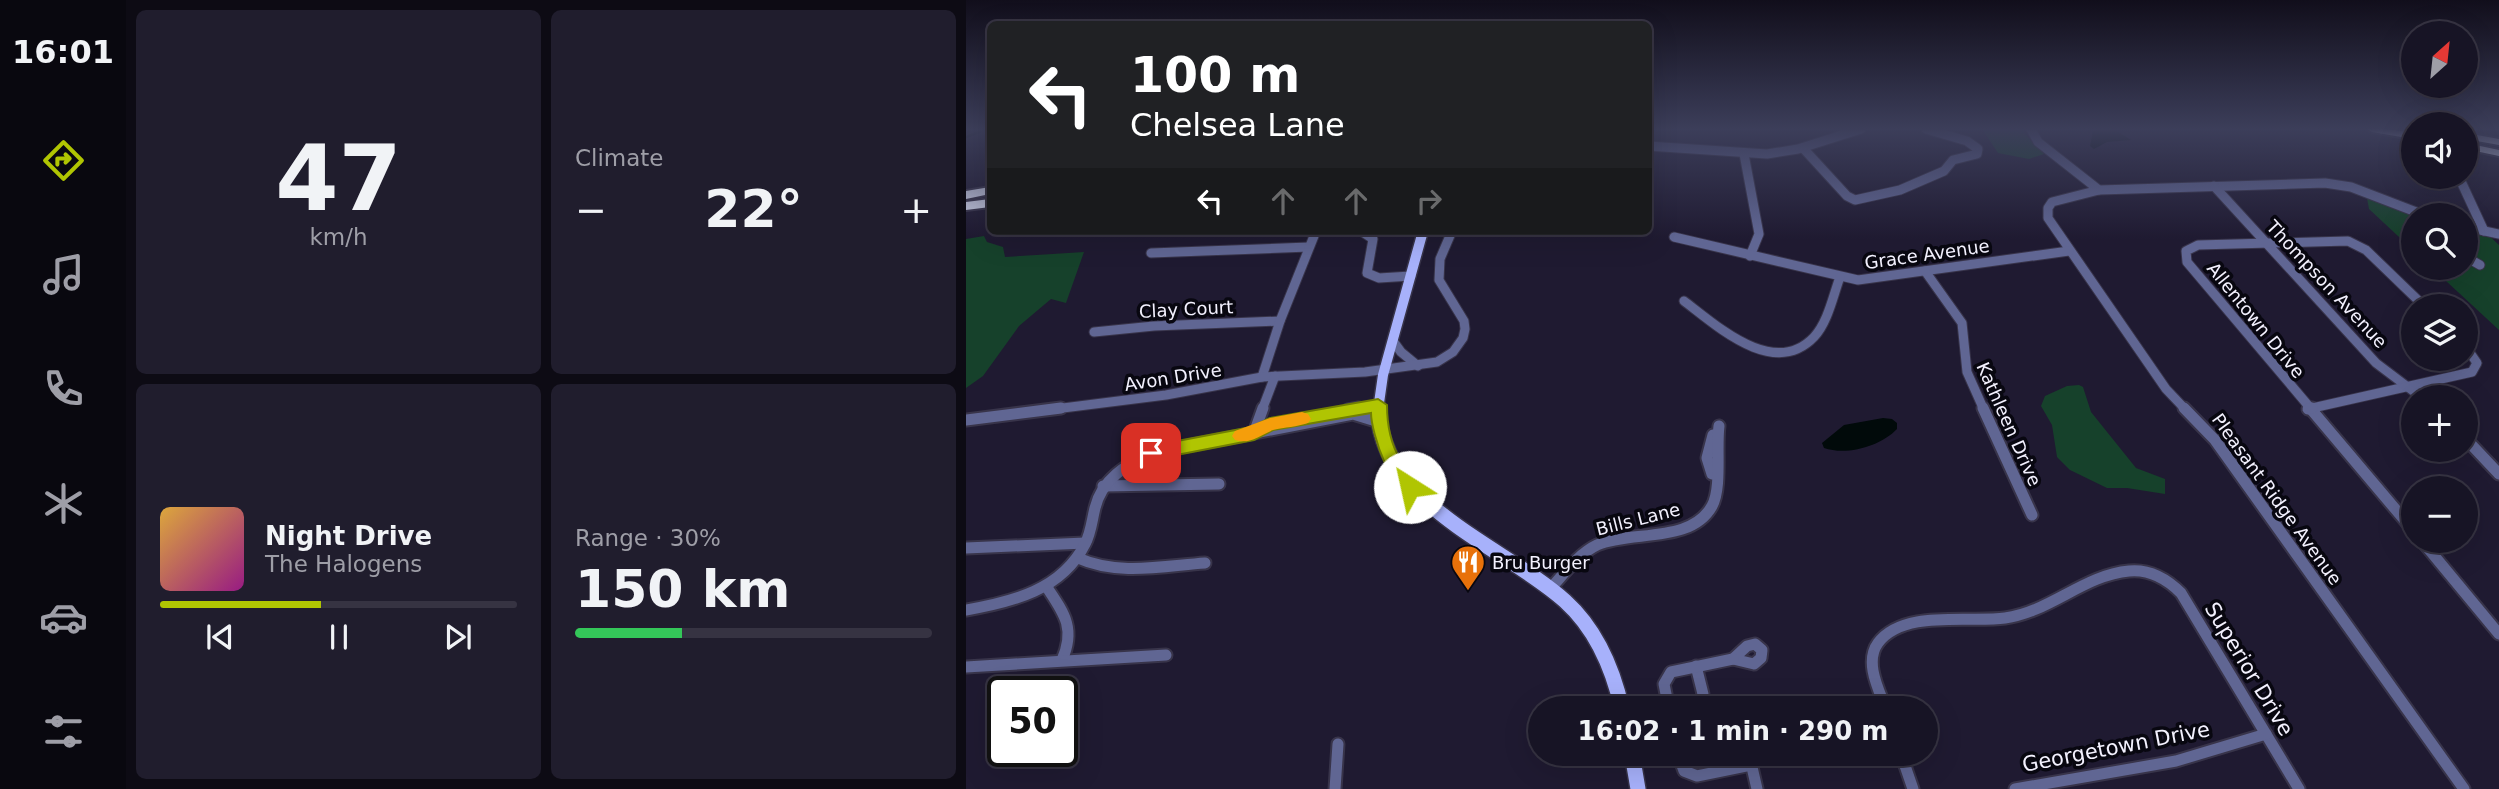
<!DOCTYPE html>
<html lang="en">
<head>
<meta charset="utf-8">
<style>
  :root { --surface:#171425; --page:#201d2d; --text:#f1f3f6; --muted:#9e9ea7; --line:#363342; --accent:#b0c502 }
  body { margin:0; font-family:"DejaVu Sans",sans-serif; background:var(--page); color:var(--text); height:100vh; display:flex; flex-direction:column; font-size:26px; white-space:nowrap }
  * { box-sizing:border-box; margin:0 }
  p { font-size:23px; color:var(--muted) }
  .icon { flex:none; width:38px; height:38px; fill:none; stroke:currentColor; stroke-width:2; stroke-linecap:round; stroke-linejoin:round }
  .map { position:relative; flex:1; overflow:hidden }
  .panel { display:flex; flex-direction:column; gap:10px; padding:10px; background:#0d0b14; width:840px }
  .panel>* { flex:none }
  .hud { position:absolute; left:21px; top:21px; width:665px; height:214px; border-radius:10px; box-shadow:0 7px 28px #0002,0 0 0 2px var(--line); background:#202124; color:#fff; overflow:hidden }
  .needle { width:46px; rotate:27deg }
  .controls { position:absolute; left:1435px; top:21px; display:grid; gap:14px }
  .controls a { display:grid; place-items:center; width:77px; height:77px; border-radius:50%; background:var(--surface); box-shadow:0 7px 28px #0002,0 0 0 2px var(--line); font-size:35px }
  .speed { position:absolute; left:21px; top:676px; display:flex; gap:14px; font-size:35px; font-weight:700; text-align:center }
  .speed>* { display:grid; place-content:center; width:91px; height:91px; border-radius:50%; background:var(--surface); box-shadow:0 7px 28px #0002,0 0 0 2px var(--line); line-height:1 }
  .speed .limit { border:4px solid #111; border-radius:10px; background:#fff; color:#111 }
  .pin { position:absolute; display:grid; place-items:center; width:60px; height:60px; color:#fff; margin:-30px; border-radius:14px; box-shadow:0 4px 10px #0006 }
  .me { position:absolute; width:77px; margin:-38px; rotate:325deg; stroke-linejoin:round; filter:drop-shadow(0 0 5px #0008) }
  .turn { display:flex; align-items:center; gap:24px; height:147px; padding:0 28px; font-size:32px }
  .turn .icon { width:91px; height:91px; stroke-width:2.5 }
  .turn b { display:block; font-size:49px; line-height:60px }
  .lanes { display:flex; align-items:center; height:66px; padding:0 28px; background:#0003; justify-content:center; gap:35px; direction:ltr }
  .lanes .off { opacity:.35 }
  .big { font-size:52px; font-weight:700; line-height:1.1 }
  .panel .card { flex:1; display:flex; flex-direction:column; justify-content:center; gap:10px; min-width:0; padding:0 24px; border-radius:10px; background:var(--page) }
  .panel .dial { align-items:center; gap:0 }
  .dial b { font-size:91px; line-height:1 }
  .song { display:flex; align-items:center; gap:21px }
  .cover { width:84px; height:84px; border-radius:10px; background:linear-gradient(135deg,hsl(40 70% 55%),hsl(310 70% 35%)) }
  .played { height:7px; border-radius:4px; background:linear-gradient(90deg,var(--accent) 45%,var(--line) 45%) }
  .keys { display:flex; justify-content:space-around; direction:ltr }
  .heat { display:flex; justify-content:space-between; align-items:center; font-size:38px; direction:ltr }
  .charge { height:10px; border-radius:5px; background:linear-gradient(90deg,#34c759 30%,var(--line) 0) }
  .panel .tiles { flex:1; display:grid; gap:10px; grid-template-columns:repeat(2,1fr) }
  .trip { position:absolute; left:562px; top:696px; width:410px; height:70px; border-radius:35px; background:var(--surface); box-shadow:0 7px 28px #0002,0 0 0 2px var(--line); font-weight:700; line-height:70px; text-align:center }
  main { display:flex; flex:1; min-height:0 }
  .tabs { display:flex; flex-direction:column; width:126px; justify-content:space-around; align-items:center; background:#09080f; color:var(--muted) }
  .tabs .icon { width:49px; height:49px }
  .tabs .selected { color:var(--accent) }
  .tabs b { font-size:32px; color:var(--text) }
  .map>svg:first-child { display:block }
</style>
</head>
<body>
<main>
<nav class="tabs">
<b>16:01</b>
<svg class="icon selected" aria-label="directions" viewBox="0 0 24 24"><path d="M12 3l9 9-9 9-9-9zM9 14v-3h6M13 9l2 2-2 2"/></svg>
<svg class="icon" aria-label="music" viewBox="0 0 24 24"><path d="M9 18V5l10-2v13"/><circle cx="6" cy="18" r="3"/><circle cx="16" cy="16" r="3"/></svg>
<svg class="icon" aria-label="phone" viewBox="0 0 24 24"><path d="M5 4h4l2 5-3 2q2 4 5 5l2-3 5 2v4C11 20 4 13 5 4z"/></svg>
<svg class="icon" aria-label="climate" viewBox="0 0 24 24"><path d="M12 3v18M4 7l16 10M4 17L20 7"/></svg>
<svg class="icon" aria-label="car" viewBox="0 0 24 24"><path d="M5 17H2v-5l4-1 3-4h7l3 4 3 1v5h-3M9 17h6M6 11h13"/><circle cx="7" cy="17" r="2"/><circle cx="17" cy="17" r="2"/></svg>
<svg class="icon" aria-label="filters" viewBox="0 0 24 24"><path d="M4 7h16M4 17h16"/><circle cx="9" cy="7" r="2"/><circle cx="15" cy="17" r="2"/></svg>
</nav>
<section class="panel">
<div class="tiles">
<div class="card dial"><b>47</b><p>km/h</p></div>
<div class="card"><p>Climate</p>
<div class="heat"><a>−</a><b class="big">22°</b><a>+</a></div>
</div>
<div class="card">
<div class="song"><i class="cover"></i><div><b>Night Drive</b><p>The Halogens</p></div></div>
<div class="played"></div>
<div class="keys"><svg class="icon" aria-label="previous" viewBox="0 0 24 24"><path d="M18 5L8 12l10 7zM5 5v14"/></svg><svg class="icon" aria-label="pause" viewBox="0 0 24 24"><path d="M8 5v14M16 5v14"/></svg><svg class="icon" aria-label="next" viewBox="0 0 24 24"><path d="M6 5l10 7-10 7zM19 5v14"/></svg></div>
</div>
<div class="card"><p>Range · 30%</p><b class="big">150 km</b><div class="charge"></div></div>
</div>
</section>
<div class="map">
<svg width="1533" height="789" viewBox="0 0 1533 789">
  <rect width="100%" height="100%" fill="#1f1a31"/>
  <g fill="#16412b">
    <path d="M1016,129H1058L1059,134L1078,154L1063,159L1032,153Z"/>
    <path d="M1400,193L1447,215V250L1403,209Z"/>
    <path d="M1500,227L1518,231L1533,245V330L1466,268H1500Z"/>
    <path d="M18,236L21,242L37,247L39,257L118,252L100,303L85,299L53,326L17,376L0,388V239Z"/>
    <path d="M1113,385L1117,387L1125,412L1170,468L1199,479V494L1161,488H1141L1104,470L1091,457L1086,425L1075,406L1079,396L1101,386Z"/>
  </g>
  <g fill="#010a0a">
    <path d="M1130,129L1149,130L1165,140L1141,142L1128,149L1124,146L1127,131Z"/>
    <path d="M917,418L926,419L931,423V429C915,446 881,456 858,448L856,443L878,425Z"/>
  </g>
  <g fill="none" stroke-linecap="round" stroke-linejoin="round">
    <path stroke="#010a0a" stroke-width="2.5" d="M0,137L20,129"/>
    <g stroke="#38344a" stroke-width="11">
      <g id="minor-far1">
        <path d="M1065,129L1072,142L1133,190L1359,183L1385,187L1458,215"/>
        <path d="M682,146L801,154L832,149L895,129"/>
        <path d="M837,148L881,196L889,200L934,190L978,171L987,160L1011,154L1012,149L1001,141L960,129"/>
        <path d="M778,154L793,234L784,256"/>
        <path d="M1493,177L1518,231"/>
        <path d="M1248,186L1410,363L1455,397"/>
        <path d="M1133,190L1086,202L1082,208V218L1200,389L1220,410"/>
        <path d="M1500,227L1533,234"/>
        <path d="M358,231H371"/>
        <path d="M395,231L407,239L401,273L413,278L445,276"/>
        <path d="M708,237L892,280L1103,251"/>
        <path d="M185,253L343,247"/>
        <path d="M1500,257L1514,265"/>
        <path d="M959,271L996,323L1001,372L1018,410"/>
        <path d="M718,301C751,326 808,379 848,337C862,322 867,296 874,277"/>
        <path d="M128,332L188,326L314,321"/>
        <path d="M427,341L435,352L452,366"/>
        <path d="M296,377L314,321L348,236"/>
        <path d="M1342,409L1506,372L1511,363L1500,347"/>
        <path d="M81,410L200,395L296,377L399,372L471,362L487,352L497,338L499,329L498,321L473,280L474,259L486,231"/>
        <path d="M296,410L309,376"/>
        <path d="M382,410L412,405"/>
        <path d="M1346,410L1221,262L1220,251L1232,245L1382,241L1400,250L1458,306"/>
      </g>
    </g>
    <g stroke="#38344a" stroke-width="15">
      <g id="minor">
        <path d="M1017,408L1066,515"/>
        <path d="M1218,408L1249,440L1498,789"/>
        <path d="M1344,408L1447,530"/>
        <path d="M1342,409L1346,408"/>
        <path d="M382,410L393,408"/>
        <path d="M0,420L95,408"/>
        <path d="M288,433L297,408"/>
        <path d="M1500,439L1533,474"/>
        <path d="M746,474L741,458L747,435"/>
        <path d="M137,486L253,484"/>
        <path d="M1456,541L1533,634"/>
        <path d="M0,548L119,543"/>
        <path d="M112,558C152,576 197,566 239,563"/>
        <path d="M80,586C98,613 110,628 96,660"/>
        <path d="M584,589C598,574 612,554 631,545C665,530 725,544 746,506C756,488 750,448 753,426"/>
        <path d="M0,610C46,602 96,590 119,544C125,533 126,520 129,508C136,479 160,465 185,453L387,414L413,422"/>
        <path d="M789,644L796,650L795,658L788,664L767,659L781,646Z"/>
        <path d="M730,666L737,694L731,709"/>
        <path d="M0,667L200,655"/>
        <path d="M703,709L698,684L705,672L767,659"/>
        <path d="M920,709C913,690 898,662 912,643C937,609 1003,623 1039,618C1084,612 1118,575 1163,571C1184,569 1201,579 1215,593L1333,789"/>
        <path d="M712,754L718,771L731,776L785,765"/>
        <path d="M783,754L791,789"/>
        <path d="M935,754L947,789"/>
        <path d="M369,789L372,744"/>
        <path d="M1049,789L1210,761L1300,734"/>
      </g>
    </g>
    <g stroke="#38344a" stroke-width="13">
      <path id="major-far1" d="M412,410L417,375L457,231"/>
    </g>
    <g stroke="#38344a" stroke-width="18">
      <g id="major">
        <path d="M412,408C414,505 538,546 599,601C630,629 647,669 656,709"/>
        <path d="M666,754L672,789"/>
      </g>
    </g>
    <g stroke="#38344a" stroke-width="4">
      <g id="highway">
        <path d="M1401,129H1422L1447,133V139L1406,132Z"/>
        <path d="M1500,133L1533,139V145L1500,139Z"/>
        <path d="M1500,143L1533,150V156L1500,149Z"/>
        <path d="M24,187V194L0,199V191Z"/>
        <path d="M24,199V207L0,210V202Z"/>
        <path d="M452,231H465L457,236L453,235Z"/>
      </g>
    </g>
    <use href="#minor-far1" stroke="#606693" stroke-width="9"/>
    <use href="#minor" stroke="#606693" stroke-width="11"/>
    <use href="#major-far1" stroke="#a7b1fb" stroke-width="10"/>
    <use href="#major" stroke="#a7b1fb" stroke-width="15"/>
    <use href="#highway" fill="#d1d5eb" fill-rule="evenodd"/>
  </g>
  <linearGradient id="sky" x2="0" y2="1"><stop stop-color="#110e1b"/><stop offset="0.54" stop-color="#3c3e5a"/><stop offset="1" stop-color="#3c3e5a" stop-opacity="0"/></linearGradient>
  <rect width="1533" height="239" fill="url(#sky)"/>
  <path fill="#b0c502" stroke="#728001" stroke-width="2" d="M412,399L421,405C421,423 425,444 434,459C440,469 448,477 453,487L450,493C427,501 405,432 405,413L307,430L288,440L185,460L179,458L177,453L179,448L185,446L285,427L304,418Z"/>
  <path fill="#f59e0b" d="M336,412L342,414L345,419L342,423C331,427 319,427 307,430C294,435 284,445 269,440L266,436L269,431L304,418Z"/>
  <defs>
    <g id="restaurant-pin" transform="scale(1.75)"><path d="M0 17L-7.5 6A9.5 9.5 0 1 1 7.5 6Z" fill="#e8710a" stroke="#080710"/><path d="M-5-6h1v4h1v-4h1v4h1v-4h1v5L-1.5 .5V6h-2V.5L-5-1ZM5-6V6H3V1.5H1.5Q1.5-4 5-6Z" fill="#fff"/></g>
  </defs>
  <g fill-rule="evenodd">
    <use href="#restaurant-pin" x="502" y="562"/>
  </g>
  <g text-anchor="middle" dominant-baseline="central" stroke-width="7" stroke-linejoin="round" paint-order="stroke">
    <g font-size="18" fill="#f3f1fe" stroke="#080710">
      <text transform="translate(961 254) rotate(-8)">Grace Avenue</text>
      <text transform="translate(1361 284) rotate(47)">Thompson Avenue</text>
      <text transform="translate(220 309) rotate(-3)">Clay Court</text>
      <text transform="translate(1290 320) rotate(51)">Allentown Drive</text>
      <text transform="translate(207 377) rotate(-9)">Avon Drive</text>
      <text transform="translate(1043 424) rotate(66)">Kathleen Drive</text>
      <text transform="translate(1311 499) rotate(54)">Pleasant Ridge Avenue</text>
      <text transform="translate(672 519) rotate(-14)">Bills Lane</text>
    </g>
    <g font-size="18" fill="#f3f1fe" stroke="#080710" text-anchor="start">
      <text x="526" y="562">Bru Burger</text>
    </g>
    <g font-size="21" fill="#f3f1fe" stroke="#080710">
      <text transform="translate(1283 669) rotate(59)">Superior Drive</text>
      <text transform="translate(1150 747) rotate(-11)">Georgetown Drive</text>
    </g>
  </g>
</svg>
<div class="controls">
<a><svg class="needle" viewBox="-14 -14 28 28"><path d="M0-13l5 13h-10z" fill="#e53935"/><path d="M0 13l5-13h-10z" fill="#9e9ea7"/></svg></a>
<a><svg class="icon" aria-label="sound" viewBox="0 0 24 24"><path d="M4 9h4l5-4v14l-5-4H4zM17 9q2 3 0 6"/></svg></a>
<a><svg class="icon" aria-label="search" viewBox="0 0 24 24"><circle cx="10" cy="10" r="6"/><path d="M15 15l6 6"/></svg></a>
<a><svg class="icon" aria-label="layers" viewBox="0 0 24 24"><path d="M12 4l9 5-9 5-9-5zM3 14l9 5 9-5"/></svg></a>
<a>+</a>
<a>−</a>
</div>
<div class="speed"><div class="limit">50</div></div>
<div class="pin" style="left:185px;top:453px;background:#d93025"><svg class="icon" aria-label="arrive" viewBox="0 0 24 24"><path d="M6 21V4h12l-3 4 3 4H6"/></svg></div>
<svg class="me" style="left:444px;top:487px" viewBox="-20 -20 40 40"><circle r="19" fill="#fff"/><path d="M0-13L10 11 0 6-10 11z" fill="#b0c502"/></svg>
<div class="trip">16:02 · 1 min · 290 m</div>
<div class="hud">
<div class="turn"><svg class="icon" aria-label="left" viewBox="0 0 24 24"><path d="M17 20v-9H6M10 6l-5 5 5 5"/></svg><div><b>100 m</b>Chelsea Lane</div></div>
<div class="lanes"><svg class="icon" aria-label="left" viewBox="0 0 24 24"><path d="M17 20v-9H6M10 6l-5 5 5 5"/></svg><svg class="icon off" aria-label="ahead" viewBox="0 0 24 24"><path d="M12 20V5M6 11l6-6 6 6"/></svg><svg class="icon off" aria-label="ahead" viewBox="0 0 24 24"><path d="M12 20V5M6 11l6-6 6 6"/></svg><svg class="icon off" aria-label="right" viewBox="0 0 24 24"><path d="M7 20v-9h11M14 6l5 5-5 5"/></svg></div>
</div>
</div>
</main>
</body>
</html>
